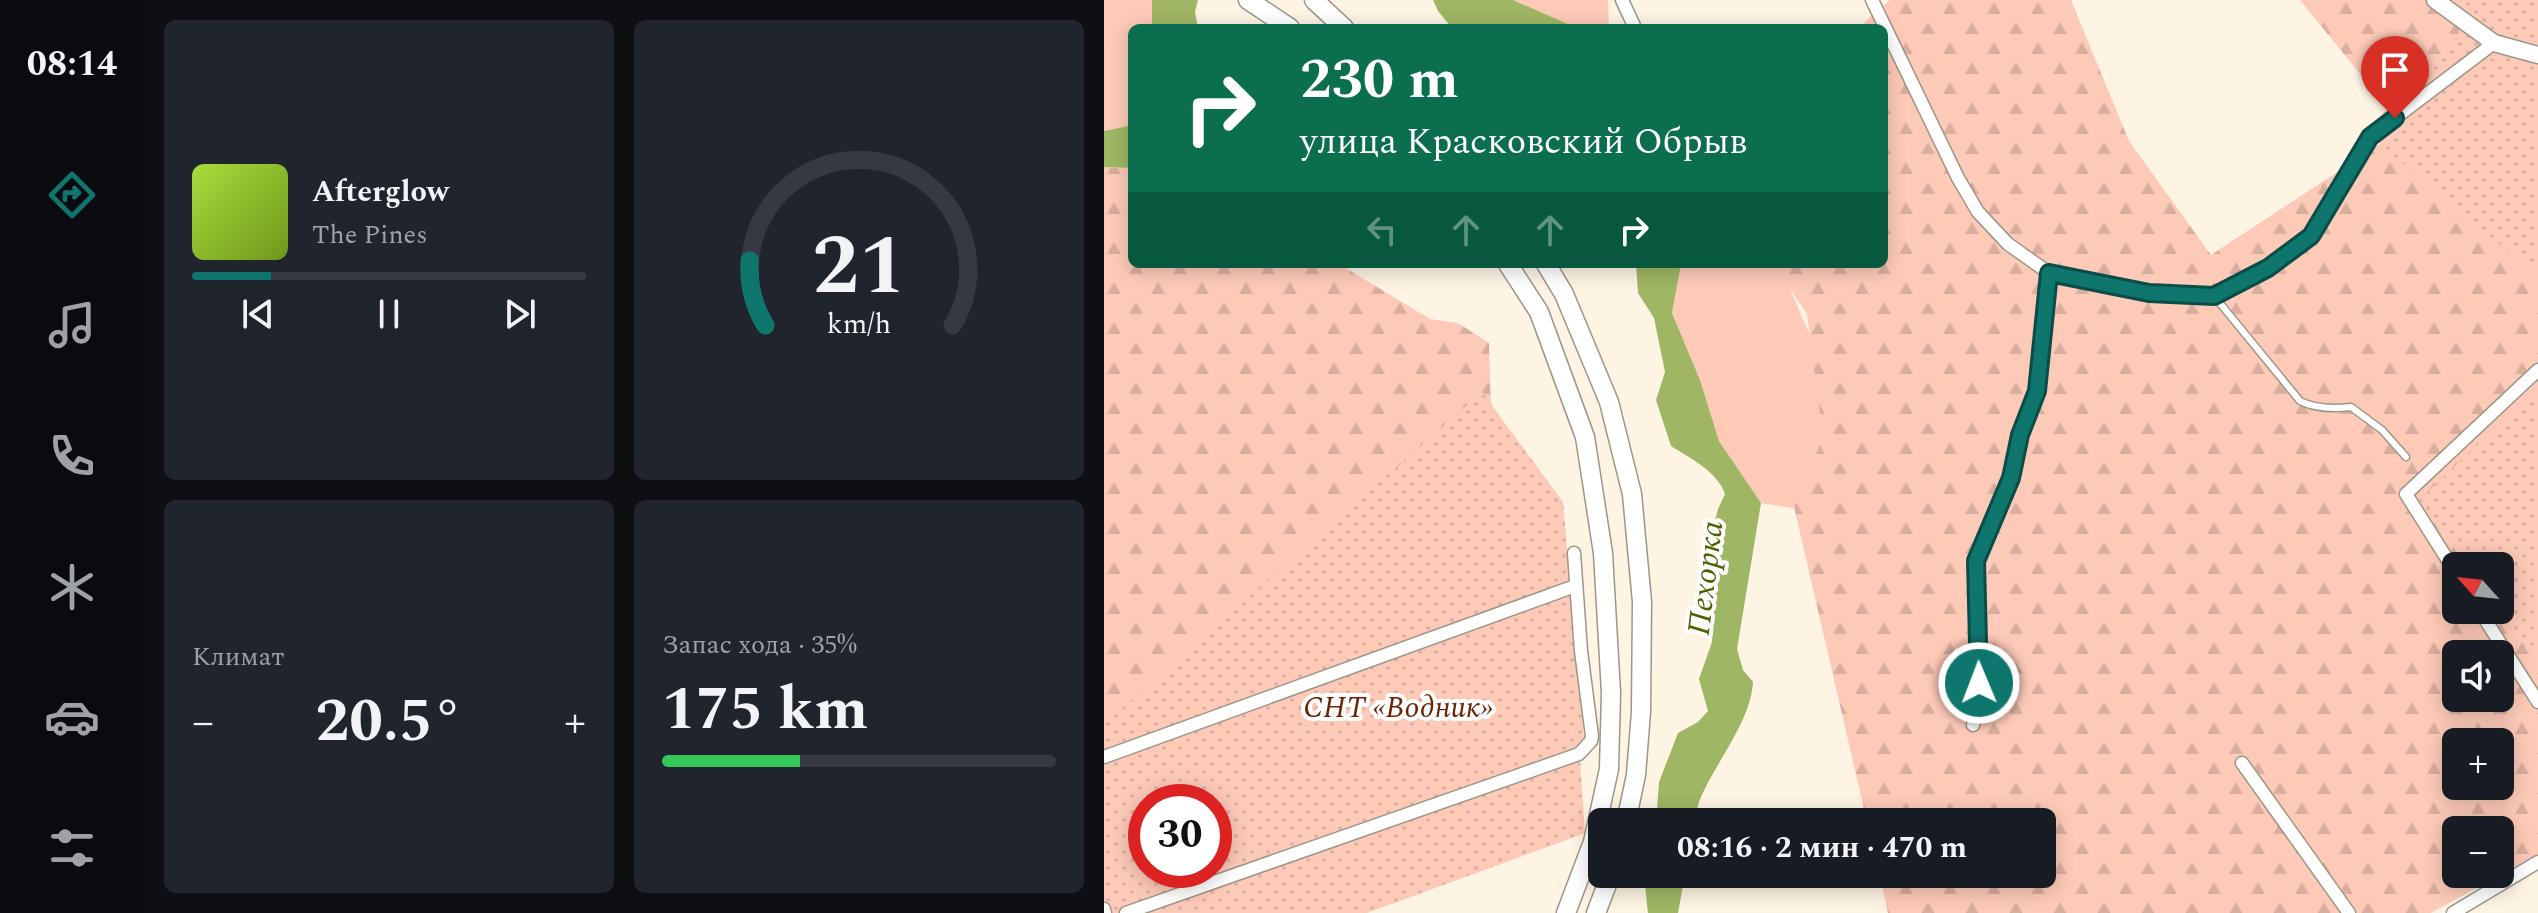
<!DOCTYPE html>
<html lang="ru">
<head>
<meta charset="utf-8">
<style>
  :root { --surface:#171b24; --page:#20242c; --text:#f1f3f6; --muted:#9ea1a6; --line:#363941; --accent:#0f766e }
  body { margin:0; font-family:Spectral,serif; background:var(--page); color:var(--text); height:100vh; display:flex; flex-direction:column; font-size:30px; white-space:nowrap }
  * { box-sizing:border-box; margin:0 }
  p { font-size:26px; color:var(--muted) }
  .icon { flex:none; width:44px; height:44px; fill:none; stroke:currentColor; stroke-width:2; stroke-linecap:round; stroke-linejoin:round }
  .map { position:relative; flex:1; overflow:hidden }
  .details { display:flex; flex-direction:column; gap:20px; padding:20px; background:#0d0f14; width:960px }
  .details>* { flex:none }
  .hud { position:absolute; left:24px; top:24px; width:760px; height:244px; border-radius:12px; box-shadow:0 4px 20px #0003; background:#0b6e4f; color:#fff; overflow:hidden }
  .needle { width:52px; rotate:297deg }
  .tools { position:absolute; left:1338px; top:552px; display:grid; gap:16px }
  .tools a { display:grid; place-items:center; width:72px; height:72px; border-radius:12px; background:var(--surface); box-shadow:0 4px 20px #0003; font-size:40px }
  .speed { position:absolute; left:24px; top:784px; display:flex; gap:16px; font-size:40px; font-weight:700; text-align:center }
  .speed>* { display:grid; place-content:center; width:104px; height:104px; border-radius:50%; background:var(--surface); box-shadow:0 4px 20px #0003; line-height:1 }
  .speed .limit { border:12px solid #d22; background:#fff; color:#111 }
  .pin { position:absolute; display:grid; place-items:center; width:68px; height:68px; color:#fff; margin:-82px -34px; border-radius:50% 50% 50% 0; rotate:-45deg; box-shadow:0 0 8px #0007 }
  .pin .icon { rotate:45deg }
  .me { position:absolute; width:88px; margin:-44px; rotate:359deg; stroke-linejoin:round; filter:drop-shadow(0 0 6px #0008) }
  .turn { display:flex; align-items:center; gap:28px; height:168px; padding:0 40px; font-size:36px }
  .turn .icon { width:104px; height:104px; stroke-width:2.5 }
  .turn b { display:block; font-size:56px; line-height:68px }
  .lanes { display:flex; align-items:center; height:76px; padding:0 40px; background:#0003; justify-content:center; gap:40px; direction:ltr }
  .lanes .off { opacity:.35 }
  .big { font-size:60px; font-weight:700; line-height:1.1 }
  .details .card { flex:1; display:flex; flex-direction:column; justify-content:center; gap:12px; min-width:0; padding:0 28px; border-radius:12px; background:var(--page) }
  .details .dial { align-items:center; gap:0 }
  .dial svg { height:208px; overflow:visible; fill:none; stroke:var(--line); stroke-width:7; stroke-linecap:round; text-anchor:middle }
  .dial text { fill:var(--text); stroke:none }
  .song { display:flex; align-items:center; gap:24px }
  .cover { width:96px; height:96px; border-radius:12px; background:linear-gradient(135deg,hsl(80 70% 55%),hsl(80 70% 35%)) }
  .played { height:8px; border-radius:4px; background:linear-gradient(90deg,var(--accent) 20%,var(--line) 20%) }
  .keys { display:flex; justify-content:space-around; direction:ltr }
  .heat { display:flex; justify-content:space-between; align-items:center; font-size:44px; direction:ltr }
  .charge { height:12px; border-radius:6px; background:linear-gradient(90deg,#34c759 35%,var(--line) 0) }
  .details .tiles { flex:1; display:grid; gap:20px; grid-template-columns:repeat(2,1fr) }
  .trip { position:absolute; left:484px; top:808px; width:468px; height:80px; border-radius:12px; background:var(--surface); box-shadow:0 4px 20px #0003; font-weight:700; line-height:80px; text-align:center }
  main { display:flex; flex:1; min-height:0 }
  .tab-bar { display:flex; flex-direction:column; width:144px; justify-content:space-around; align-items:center; background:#090b0e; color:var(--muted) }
  .tab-bar .icon { width:56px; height:56px }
  .tab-bar .current { color:var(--accent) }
  .tab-bar b { font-size:36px; color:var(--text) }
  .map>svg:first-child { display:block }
</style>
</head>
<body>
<main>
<nav class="tab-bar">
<b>08:14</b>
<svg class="icon current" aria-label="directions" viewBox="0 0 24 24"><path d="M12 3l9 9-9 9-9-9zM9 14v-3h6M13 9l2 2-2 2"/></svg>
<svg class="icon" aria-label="music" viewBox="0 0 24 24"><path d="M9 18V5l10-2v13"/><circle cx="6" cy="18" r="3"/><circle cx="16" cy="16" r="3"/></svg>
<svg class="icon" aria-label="phone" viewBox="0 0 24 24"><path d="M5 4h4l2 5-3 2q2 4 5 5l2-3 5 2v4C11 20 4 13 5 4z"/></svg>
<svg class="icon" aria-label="climate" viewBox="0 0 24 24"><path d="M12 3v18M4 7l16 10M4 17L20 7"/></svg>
<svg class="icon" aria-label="car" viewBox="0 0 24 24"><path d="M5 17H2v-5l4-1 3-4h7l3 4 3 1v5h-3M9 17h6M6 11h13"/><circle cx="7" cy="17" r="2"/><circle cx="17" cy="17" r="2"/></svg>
<svg class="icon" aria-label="filters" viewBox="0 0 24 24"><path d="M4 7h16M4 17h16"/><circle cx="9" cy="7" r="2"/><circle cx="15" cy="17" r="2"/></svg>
</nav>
<section class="details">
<div class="tiles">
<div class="card">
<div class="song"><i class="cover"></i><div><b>Afterglow</b><p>The Pines</p></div></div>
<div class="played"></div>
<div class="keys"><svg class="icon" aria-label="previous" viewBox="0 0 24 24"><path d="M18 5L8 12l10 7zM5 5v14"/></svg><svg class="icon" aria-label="pause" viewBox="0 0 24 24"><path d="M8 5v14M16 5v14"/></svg><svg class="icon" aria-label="next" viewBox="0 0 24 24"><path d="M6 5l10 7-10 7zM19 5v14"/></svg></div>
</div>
<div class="card dial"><svg viewBox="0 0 100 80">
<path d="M14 69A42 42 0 1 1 86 69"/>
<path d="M14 69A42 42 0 0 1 8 44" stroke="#0f766e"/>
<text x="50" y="56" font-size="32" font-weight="700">21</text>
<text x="50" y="72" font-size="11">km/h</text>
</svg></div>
<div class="card"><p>Климат</p>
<div class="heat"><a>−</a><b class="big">20.5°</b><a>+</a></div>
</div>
<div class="card"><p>Запас хода · 35%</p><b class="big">175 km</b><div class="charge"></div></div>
</div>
</section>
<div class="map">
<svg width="1434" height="913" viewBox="0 0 1434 913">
  <defs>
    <pattern id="forest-firs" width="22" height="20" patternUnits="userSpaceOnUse" patternTransform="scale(2)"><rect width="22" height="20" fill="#fecab8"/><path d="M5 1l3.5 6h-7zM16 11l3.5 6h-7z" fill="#daae9e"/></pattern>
    <pattern id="garden-dots" width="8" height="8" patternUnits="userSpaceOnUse" patternTransform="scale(2)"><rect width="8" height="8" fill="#fecab8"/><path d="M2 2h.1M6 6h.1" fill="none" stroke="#daae9e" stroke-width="1.8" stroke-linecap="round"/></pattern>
  </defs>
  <rect width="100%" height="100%" fill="#fdf4e4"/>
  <g fill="#fecab8">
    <path d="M0,0H48V28H28V123L24,126L0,131Z"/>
    <path d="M409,0H504L505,28H473Z"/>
    <path d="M577,264H675L743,420L689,508L657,503L615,441L596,380L568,313Z"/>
  </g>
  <g fill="url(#forest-firs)" fill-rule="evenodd">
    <path d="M786,0H967L1025,141L1107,255L1300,128L1196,0H1361L1434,57V854L1327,913H784L775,874H938V822H763L690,507L719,437L703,314L669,264H780V28H754ZM1352,566H1396V610H1352ZM1352,654H1396V698H1352ZM1352,742H1396V786H1352ZM1352,830H1396V874H1352Z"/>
    <path d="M0,167L28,168V264H235L326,319L354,323L385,343L387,410L0,739Z"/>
  </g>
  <g fill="url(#garden-dots)" fill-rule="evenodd">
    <path d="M1353,0H1434V276L1261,131L1355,40Z"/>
    <path d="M1434,387V664L1395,610L1396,566H1363L1315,500Z"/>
    <path d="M378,392L459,502L480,738L476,760L481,833L263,913H0V725ZM42,802H110V870H42Z"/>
  </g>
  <g fill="#9fb664">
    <path d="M48,0H94L91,12L94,28H48Z"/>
    <path d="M329,0H409L473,28H348L334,11Z"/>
    <path d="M28,122V168L0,167V131L24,126Z"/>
    <path d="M532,264H577L568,313L596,380L615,441L657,503L633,649L639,670L649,682C647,721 612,762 597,797C593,805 593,814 591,822H552L555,782L574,733L594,722L604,711L595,679L608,642L607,536L614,509L621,494C613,471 587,459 567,446L552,400L561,372L550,318L534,293Z"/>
    <path d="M543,874H581L574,913H544L541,885Z"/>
  </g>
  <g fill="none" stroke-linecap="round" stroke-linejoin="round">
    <g stroke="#9d9586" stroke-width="9">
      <path id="lane" d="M1110,296L1196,401C1212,409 1229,409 1247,407L1278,430L1302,457"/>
    </g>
    <g stroke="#9d9586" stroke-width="15">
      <g id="street">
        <path d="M518,0L531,28"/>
        <path d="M768,0L854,178L874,212L904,244L945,273L1045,293L1076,296H1110L1164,268L1207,236L1266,137L1390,43"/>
        <path d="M1352,573L1302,494L1434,370"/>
        <path d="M1375,610L1434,702"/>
        <path d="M869,725L875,705L872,561L907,478L916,435L933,391L945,273"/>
        <path d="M0,757L471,586"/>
        <path d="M1138,763L1245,913"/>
        <path d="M0,909L1,913"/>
        <path d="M22,913L475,754L487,741L488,736L477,651L470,553"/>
        <path d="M1349,913L1434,862"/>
      </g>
    </g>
    <g stroke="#9d9586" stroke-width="19">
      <path id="secondary" d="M1331,0L1390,43L1434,55"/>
    </g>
    <g stroke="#9d9586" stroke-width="21">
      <g id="primary">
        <path d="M144,0L186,28"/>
        <path d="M210,0L240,28"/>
        <path d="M404,264L435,312L481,437L499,553L507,693L505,769L489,842L462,913"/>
        <path d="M442,264L460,294L505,402L528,494L538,602L537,712L532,775L522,822"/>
        <path d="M492,913L507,874"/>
      </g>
    </g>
    <use href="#lane" stroke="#fff" stroke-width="6"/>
    <use href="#street" stroke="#fff" stroke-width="12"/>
    <use href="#secondary" stroke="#fff" stroke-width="16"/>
    <use href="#primary" stroke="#fff" stroke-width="18"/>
  </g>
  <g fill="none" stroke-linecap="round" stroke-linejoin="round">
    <g stroke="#0a4d48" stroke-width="20">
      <path id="route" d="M875,683L872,561L907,478L916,435L933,391L945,273L1045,293L1110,296L1164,268L1207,236L1266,137L1291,118"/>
    </g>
    <use href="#route" stroke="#0f766e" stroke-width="14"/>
  </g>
  <g text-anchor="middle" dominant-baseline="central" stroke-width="8" stroke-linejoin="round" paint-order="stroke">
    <g font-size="30" font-style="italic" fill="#6d2303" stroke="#fff">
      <text x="294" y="708">СНТ «Водник»</text>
    </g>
    <g font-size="32" font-style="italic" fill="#4d6100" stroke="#fff">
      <text transform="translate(602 578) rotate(-83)">Пехорка</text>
    </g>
  </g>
</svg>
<div class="tools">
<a><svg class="needle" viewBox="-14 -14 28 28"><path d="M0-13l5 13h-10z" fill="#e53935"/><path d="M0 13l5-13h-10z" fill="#9ea1a6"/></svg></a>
<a><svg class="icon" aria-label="sound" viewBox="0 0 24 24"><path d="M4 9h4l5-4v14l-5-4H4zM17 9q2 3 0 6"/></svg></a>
<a>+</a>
<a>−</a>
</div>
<div class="speed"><div class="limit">30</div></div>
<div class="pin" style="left:1291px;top:118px;background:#d93025"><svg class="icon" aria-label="arrive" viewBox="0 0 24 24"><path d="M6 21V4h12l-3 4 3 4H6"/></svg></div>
<svg class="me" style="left:875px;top:683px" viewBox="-20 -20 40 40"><circle r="17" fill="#0f766e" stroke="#fff" stroke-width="3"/><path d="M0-11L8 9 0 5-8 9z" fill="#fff"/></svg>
<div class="trip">08:16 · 2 мин · 470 m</div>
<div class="hud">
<div class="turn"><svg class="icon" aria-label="right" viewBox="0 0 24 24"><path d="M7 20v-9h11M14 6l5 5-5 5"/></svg><div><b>230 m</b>улица Красковский Обрыв</div></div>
<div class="lanes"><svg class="icon off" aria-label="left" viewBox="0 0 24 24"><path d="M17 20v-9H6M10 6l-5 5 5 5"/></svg><svg class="icon off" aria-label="ahead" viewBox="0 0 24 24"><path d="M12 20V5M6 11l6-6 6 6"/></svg><svg class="icon off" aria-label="ahead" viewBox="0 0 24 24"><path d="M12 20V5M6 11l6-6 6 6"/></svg><svg class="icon" aria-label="right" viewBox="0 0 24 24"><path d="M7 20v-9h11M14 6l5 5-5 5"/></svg></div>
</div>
</div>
</main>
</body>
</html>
